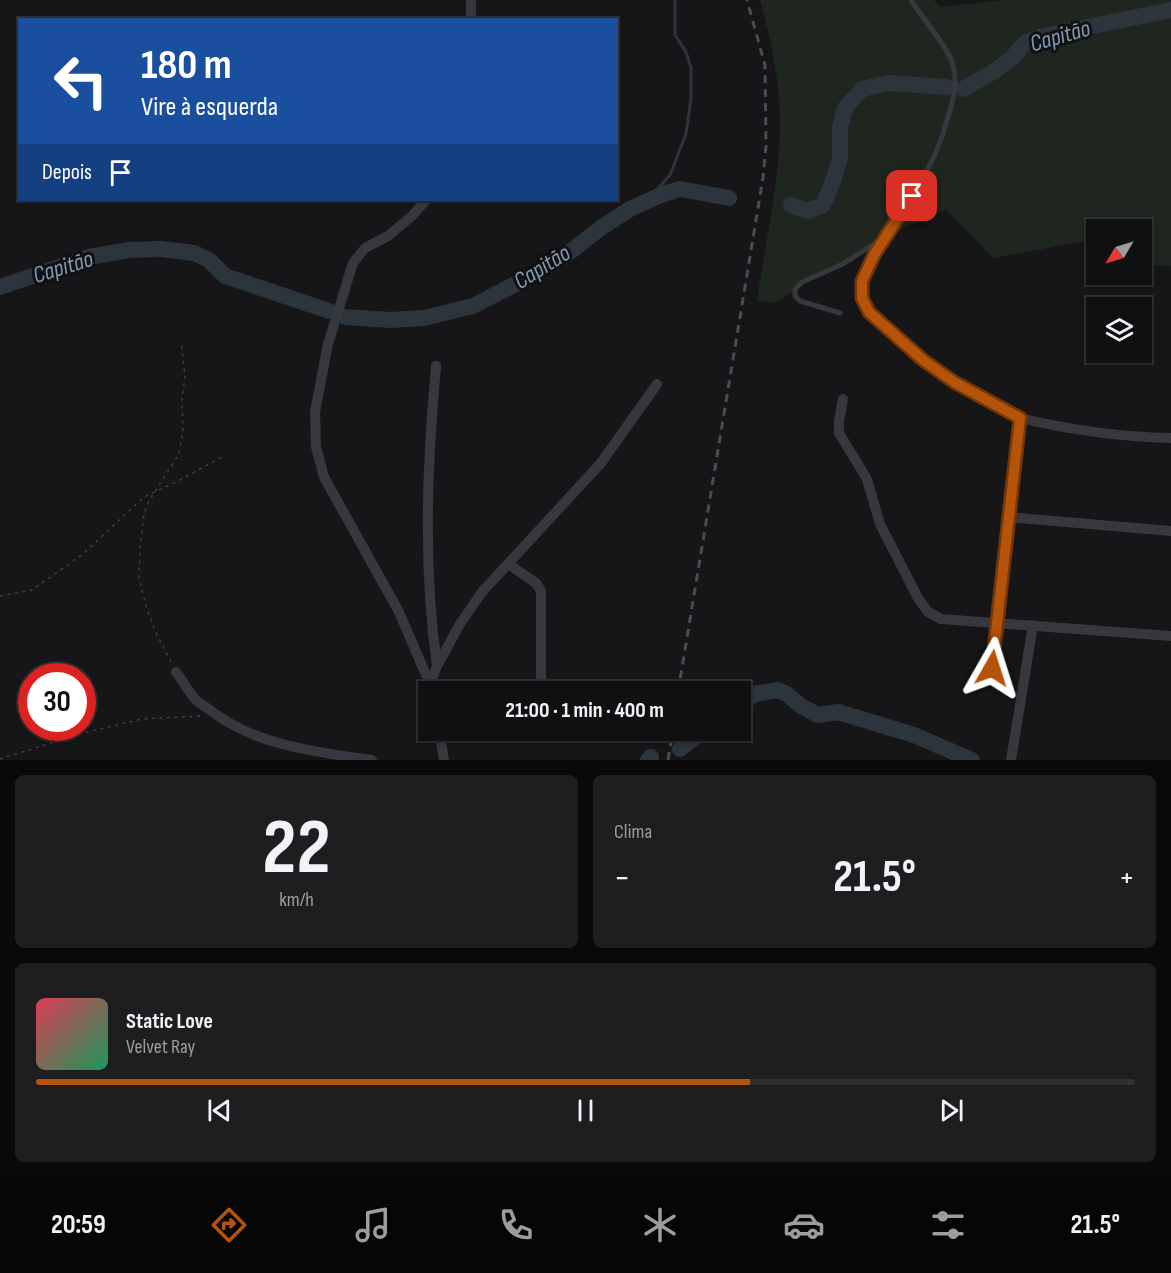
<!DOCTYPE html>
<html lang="pt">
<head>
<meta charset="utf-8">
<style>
  :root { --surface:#101012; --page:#1e1e20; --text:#f1f3f6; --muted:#9c9d9f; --line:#303032; --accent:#b45309 }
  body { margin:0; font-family:"Sofia Sans Condensed",sans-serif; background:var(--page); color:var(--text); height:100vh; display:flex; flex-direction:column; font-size:22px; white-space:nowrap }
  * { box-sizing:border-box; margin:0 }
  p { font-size:20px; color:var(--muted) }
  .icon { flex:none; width:33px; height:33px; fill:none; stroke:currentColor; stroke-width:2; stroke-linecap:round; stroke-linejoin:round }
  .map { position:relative; height:760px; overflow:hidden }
  .drawer { display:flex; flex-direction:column; gap:15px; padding:15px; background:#09090a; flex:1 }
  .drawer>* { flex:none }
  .guide { position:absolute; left:18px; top:18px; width:600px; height:183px; border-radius:0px; box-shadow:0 2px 4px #0004,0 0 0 2px var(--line); background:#1a4fa0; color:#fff; overflow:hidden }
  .needle { width:39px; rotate:232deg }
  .fabs { position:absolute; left:1086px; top:219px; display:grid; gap:12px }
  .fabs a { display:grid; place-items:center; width:66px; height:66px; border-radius:0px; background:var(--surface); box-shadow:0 2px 4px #0004,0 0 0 2px var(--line); font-size:30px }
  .speed { position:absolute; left:18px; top:663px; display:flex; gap:12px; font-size:30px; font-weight:700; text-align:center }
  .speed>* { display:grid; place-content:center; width:78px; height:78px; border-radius:50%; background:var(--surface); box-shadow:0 2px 4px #0004,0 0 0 2px var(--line); line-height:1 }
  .speed .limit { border:9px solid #d22; background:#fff; color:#111 }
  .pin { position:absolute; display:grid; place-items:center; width:51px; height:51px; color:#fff; margin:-26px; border-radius:12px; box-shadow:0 3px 9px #0006 }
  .me { position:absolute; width:66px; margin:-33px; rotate:6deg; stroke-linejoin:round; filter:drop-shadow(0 0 4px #0008) }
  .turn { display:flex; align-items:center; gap:21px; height:126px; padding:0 24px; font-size:27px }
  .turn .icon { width:78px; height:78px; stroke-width:2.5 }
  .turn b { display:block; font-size:42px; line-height:51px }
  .then { display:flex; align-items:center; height:57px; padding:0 24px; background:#0003; gap:12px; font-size:22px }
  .big { font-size:45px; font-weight:700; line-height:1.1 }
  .drawer .widget { flex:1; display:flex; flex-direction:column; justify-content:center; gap:9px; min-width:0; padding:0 21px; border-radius:9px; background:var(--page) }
  .drawer .dial { align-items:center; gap:0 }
  .dial b { font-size:78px; line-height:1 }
  .song { display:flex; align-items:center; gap:18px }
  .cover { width:72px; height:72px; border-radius:9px; background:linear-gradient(135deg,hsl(350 70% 55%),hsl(150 70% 35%)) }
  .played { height:6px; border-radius:3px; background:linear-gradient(90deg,var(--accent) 65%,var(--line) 65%) }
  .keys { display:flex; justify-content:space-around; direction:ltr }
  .heat { display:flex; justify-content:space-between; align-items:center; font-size:33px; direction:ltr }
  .drawer .tiles { flex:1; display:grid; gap:15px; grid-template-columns:1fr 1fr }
  .widget:last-child { grid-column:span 2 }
  .trip { position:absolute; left:418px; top:681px; width:333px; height:60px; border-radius:0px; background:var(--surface); box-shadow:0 2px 4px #0004,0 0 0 2px var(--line); font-weight:700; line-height:60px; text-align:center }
  .dock { display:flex; height:96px; justify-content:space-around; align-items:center; background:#060607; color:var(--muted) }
  .dock .icon { width:42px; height:42px }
  .dock .on { color:var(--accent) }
  .dock b { font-size:27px; color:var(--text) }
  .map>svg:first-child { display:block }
</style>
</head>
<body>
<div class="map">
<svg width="1171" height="760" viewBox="0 0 1171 760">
  <rect width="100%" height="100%" fill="#161618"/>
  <path fill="#1e261f" d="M760,0H934L940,7L1003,0H1171V266L1142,265V230H1096V239L993,258L946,210L887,235L774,303L757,301C765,242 780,182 780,123C780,81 771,40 760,0Z"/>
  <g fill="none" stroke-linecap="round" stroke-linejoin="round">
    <path stroke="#2c353c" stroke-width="3" d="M647,201L670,175L686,134L691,99V68L686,52L675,35V0"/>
    <g stroke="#2c353c" stroke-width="16">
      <path d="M963,89L993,72L1012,58L1025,43L1043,36L1171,10"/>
      <path d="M791,205L808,211L823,205L833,181L840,159V127L845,108L862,89L888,83L947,87"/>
      <path d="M0,287L89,257L129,250L161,249L194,253L209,260L225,276L329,311"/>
      <path d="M345,317L391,320L424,318L473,306L529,277L566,255L602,227L630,209L663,194L680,189L729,198"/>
      <path d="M741,704L755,694L778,690L787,694L801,706L818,715L838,712L914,735L972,760"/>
      <path d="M680,749L704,730"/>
      <path d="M648,760L651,757"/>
    </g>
    <g stroke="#3d3f44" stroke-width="1.5" stroke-dasharray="3 4.5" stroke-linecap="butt">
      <path d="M0,596L32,590L83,554L144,497L176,482L222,457"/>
      <path d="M171,662L155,631L146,606L139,577L140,549L144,514L149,501L179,454L183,429L182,398L185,376L181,341"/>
      <path d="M0,759L83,733L142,719L202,716"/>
    </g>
    <g stroke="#37383d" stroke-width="5">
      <path d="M911,0C921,16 949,49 953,65C959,86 951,107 945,127C934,166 909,201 887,235C878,249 868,264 863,279C848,327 984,399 1020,418"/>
      <path d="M840,313L800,301L795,296V289L802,282L843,264L886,236"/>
    </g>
    <g stroke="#37383d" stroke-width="10">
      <path d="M471,0V20"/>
      <path d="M426,200L412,216L388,236L365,248L353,263L328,344L315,412L316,447L324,477L399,612L430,684L432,692"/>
      <path d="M436,366C427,466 423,567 437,666"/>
      <path d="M843,399L839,421V433L867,479L880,524L918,598L928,612L941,619L1171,636"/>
      <path d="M1008,517L1171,531"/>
      <path d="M508,564L536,583L541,591V688"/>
      <path d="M992,668L1020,418C1070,430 1120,437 1171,438"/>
      <path d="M176,672C183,681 188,691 195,699C200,704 208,708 214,713C259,746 317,752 372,760"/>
      <path d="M430,684L437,666L460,624L482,592L601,463L657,384"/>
      <path d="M439,730L444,760"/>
      <path d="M1011,760L1033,625"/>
    </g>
    <g stroke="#4a4c52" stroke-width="3" stroke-dasharray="8 6" stroke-linecap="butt">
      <path d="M678,692L763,178L766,146L765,65L747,0"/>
      <path d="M668,760L673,730"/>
    </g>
  </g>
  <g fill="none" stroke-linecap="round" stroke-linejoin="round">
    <g stroke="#753606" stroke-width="15">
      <path id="route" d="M912,196L874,255L862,281V298L869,312L923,360L954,382L1020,418L992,668"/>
    </g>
    <use href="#route" stroke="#b45309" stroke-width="10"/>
  </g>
  <g text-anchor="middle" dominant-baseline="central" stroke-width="6" stroke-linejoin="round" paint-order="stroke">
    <g font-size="24" font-style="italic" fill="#7f9bb3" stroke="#111113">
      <text transform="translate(1060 36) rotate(-16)">Capitão</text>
      <text transform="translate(63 267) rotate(-17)">Capitão</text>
      <text transform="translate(542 267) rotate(-32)">Capitão</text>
    </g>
  </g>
</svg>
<div class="fabs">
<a><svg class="needle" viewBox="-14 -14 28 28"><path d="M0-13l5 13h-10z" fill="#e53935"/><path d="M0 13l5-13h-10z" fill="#9c9d9f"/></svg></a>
<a><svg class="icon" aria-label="layers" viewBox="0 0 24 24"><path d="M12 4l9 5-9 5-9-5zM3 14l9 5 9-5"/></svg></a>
</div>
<div class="speed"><div class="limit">30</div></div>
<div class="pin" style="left:912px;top:196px;background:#d93025"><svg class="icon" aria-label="arrive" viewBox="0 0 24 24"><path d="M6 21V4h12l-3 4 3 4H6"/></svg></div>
<svg class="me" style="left:992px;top:668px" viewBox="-20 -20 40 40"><path d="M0-17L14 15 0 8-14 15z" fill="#b45309" stroke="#fff" stroke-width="4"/></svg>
<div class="trip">21:00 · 1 min · 400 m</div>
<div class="guide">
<div class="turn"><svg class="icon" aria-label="left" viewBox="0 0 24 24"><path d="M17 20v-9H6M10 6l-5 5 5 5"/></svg><div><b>180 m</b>Vire à esquerda</div></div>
<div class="then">Depois<svg class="icon" aria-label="arrive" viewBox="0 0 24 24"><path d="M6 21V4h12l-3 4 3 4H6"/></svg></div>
</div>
</div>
<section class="drawer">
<div class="tiles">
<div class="widget dial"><b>22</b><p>km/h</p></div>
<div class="widget"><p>Clima</p>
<div class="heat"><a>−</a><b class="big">21.5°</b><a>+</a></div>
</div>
<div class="widget">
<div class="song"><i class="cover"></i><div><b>Static Love</b><p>Velvet Ray</p></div></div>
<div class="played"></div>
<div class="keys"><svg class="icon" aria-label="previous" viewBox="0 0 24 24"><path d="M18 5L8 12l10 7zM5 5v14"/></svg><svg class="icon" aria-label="pause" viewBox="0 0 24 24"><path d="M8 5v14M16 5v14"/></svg><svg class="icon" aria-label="next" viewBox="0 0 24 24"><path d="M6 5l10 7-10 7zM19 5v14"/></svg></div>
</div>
</div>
</section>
<nav class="dock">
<b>20:59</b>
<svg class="icon on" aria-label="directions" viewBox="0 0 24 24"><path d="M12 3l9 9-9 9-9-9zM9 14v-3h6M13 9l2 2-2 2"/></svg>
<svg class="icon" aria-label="music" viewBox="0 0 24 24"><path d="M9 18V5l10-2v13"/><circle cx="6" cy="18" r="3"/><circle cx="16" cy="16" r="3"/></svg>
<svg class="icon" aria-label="phone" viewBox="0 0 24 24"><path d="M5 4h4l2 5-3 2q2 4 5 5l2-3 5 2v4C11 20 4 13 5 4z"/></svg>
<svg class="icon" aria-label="climate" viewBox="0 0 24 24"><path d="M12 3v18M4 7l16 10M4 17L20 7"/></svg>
<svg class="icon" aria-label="car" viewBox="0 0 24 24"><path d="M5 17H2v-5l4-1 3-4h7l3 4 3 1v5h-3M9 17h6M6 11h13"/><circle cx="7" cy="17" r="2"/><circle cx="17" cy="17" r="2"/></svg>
<svg class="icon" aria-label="filters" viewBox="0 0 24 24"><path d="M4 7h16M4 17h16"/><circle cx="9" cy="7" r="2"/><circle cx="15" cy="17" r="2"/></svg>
<b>21.5°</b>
</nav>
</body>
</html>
